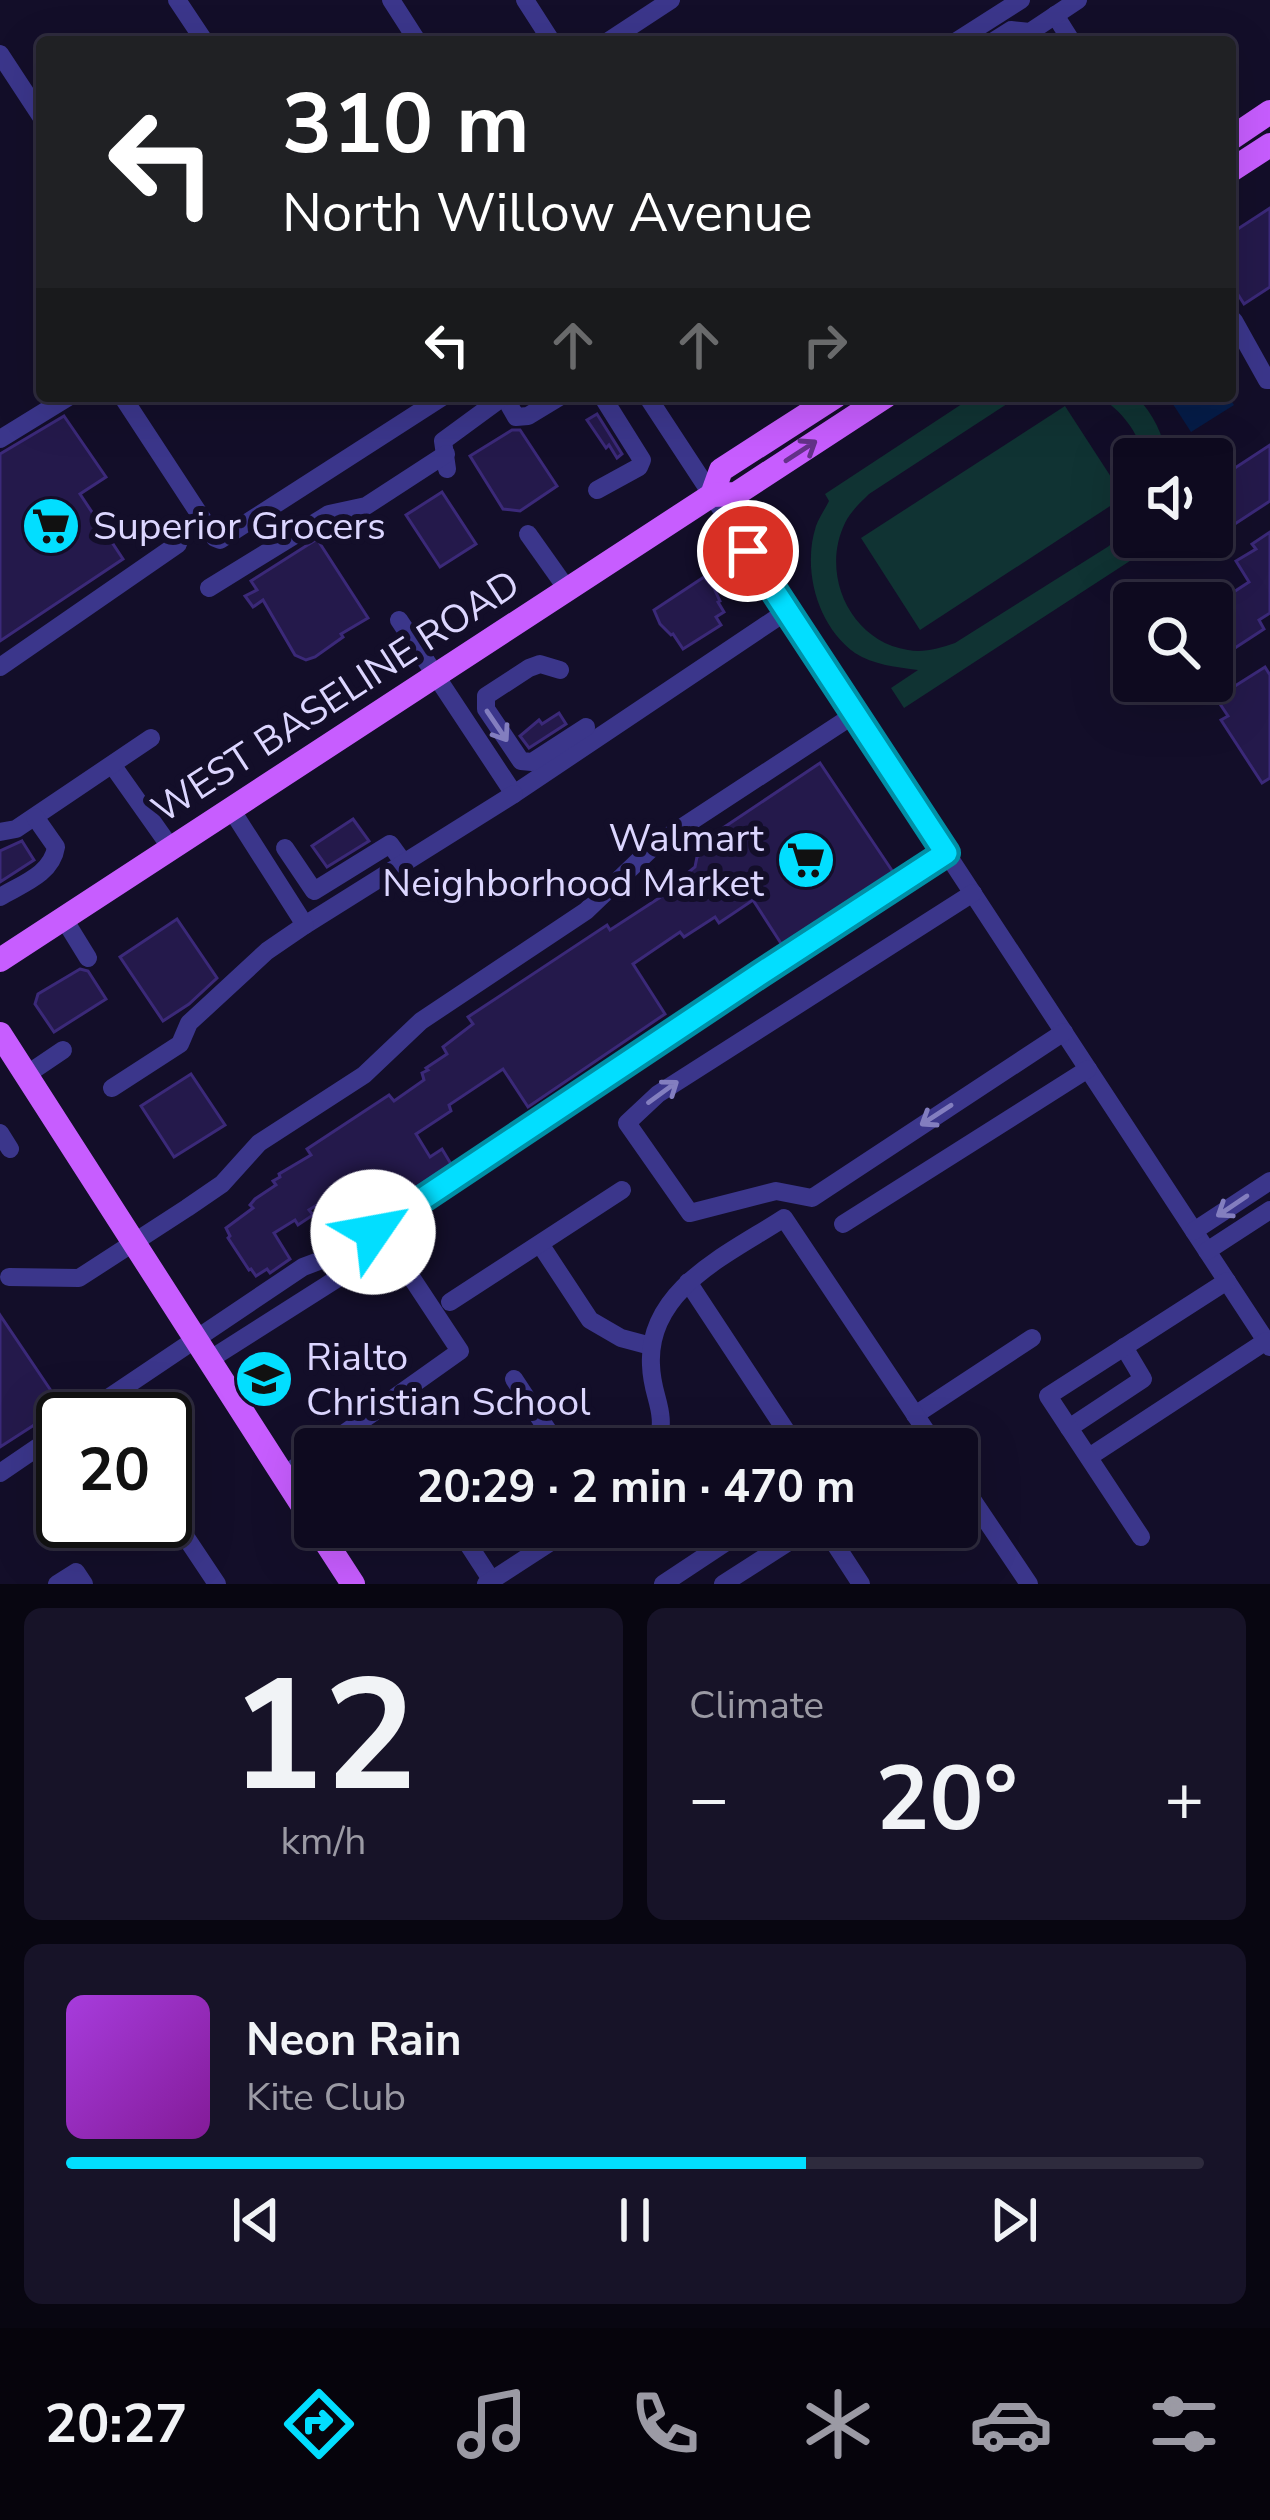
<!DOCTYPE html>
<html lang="en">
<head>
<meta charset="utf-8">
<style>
  :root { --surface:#0e0a1f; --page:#171328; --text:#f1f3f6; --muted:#9b9aa4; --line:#2e2b3d; --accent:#02deff }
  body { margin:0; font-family:"Nunito Sans",sans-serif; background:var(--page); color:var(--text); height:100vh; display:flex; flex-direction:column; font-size:45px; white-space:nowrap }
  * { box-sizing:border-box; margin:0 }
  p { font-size:39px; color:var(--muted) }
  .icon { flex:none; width:66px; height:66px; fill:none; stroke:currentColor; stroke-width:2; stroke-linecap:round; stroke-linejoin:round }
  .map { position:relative; height:1584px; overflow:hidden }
  .sheet { display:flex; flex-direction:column; gap:24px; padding:24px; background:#080611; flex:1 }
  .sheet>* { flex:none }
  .guide { position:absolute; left:36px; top:36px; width:1200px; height:366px; border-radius:12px; box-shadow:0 12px 48px #0002,0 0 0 3px var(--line); background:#202124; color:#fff; overflow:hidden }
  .tools { position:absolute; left:1113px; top:438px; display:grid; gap:24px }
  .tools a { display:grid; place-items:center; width:120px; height:120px; border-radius:12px; background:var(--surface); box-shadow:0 12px 48px #0002,0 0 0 3px var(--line); font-size:60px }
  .speed { position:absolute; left:36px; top:1392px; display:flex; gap:24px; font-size:60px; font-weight:700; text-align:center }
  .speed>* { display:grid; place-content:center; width:156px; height:156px; border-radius:50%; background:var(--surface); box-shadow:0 12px 48px #0002,0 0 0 3px var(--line); line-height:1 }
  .speed .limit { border:6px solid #111; border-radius:18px; background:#fff; color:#111 }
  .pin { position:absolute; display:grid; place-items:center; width:102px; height:102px; color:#fff; margin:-51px; border:6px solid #fff; border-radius:50%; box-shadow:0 3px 12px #0007 }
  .me { position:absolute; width:132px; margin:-66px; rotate:57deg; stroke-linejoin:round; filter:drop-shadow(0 0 9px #0008) }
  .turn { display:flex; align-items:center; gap:42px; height:252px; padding:0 48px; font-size:54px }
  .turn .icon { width:156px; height:156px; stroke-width:2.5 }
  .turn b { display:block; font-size:84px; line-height:102px }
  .lanes { display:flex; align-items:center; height:114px; padding:0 48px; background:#0003; justify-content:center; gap:60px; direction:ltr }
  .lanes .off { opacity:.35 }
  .big { font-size:90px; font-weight:700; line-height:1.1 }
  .sheet .widget { flex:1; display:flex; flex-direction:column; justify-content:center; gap:18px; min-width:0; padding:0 42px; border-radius:18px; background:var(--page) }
  .sheet .dial { align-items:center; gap:0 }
  .dial b { font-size:156px; line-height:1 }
  .song { display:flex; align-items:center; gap:36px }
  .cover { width:144px; height:144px; border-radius:18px; background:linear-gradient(135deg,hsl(280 70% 55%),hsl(290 70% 35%)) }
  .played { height:12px; border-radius:6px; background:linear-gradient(90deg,var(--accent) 65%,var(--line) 65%) }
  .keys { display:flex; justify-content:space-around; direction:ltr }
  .heat { display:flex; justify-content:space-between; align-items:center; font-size:66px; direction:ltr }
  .sheet .tiles { flex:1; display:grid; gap:24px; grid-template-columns:1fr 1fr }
  .widget:last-child { grid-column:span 2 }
  .trip { position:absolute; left:294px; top:1428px; width:684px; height:120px; border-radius:12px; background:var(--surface); box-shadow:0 12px 48px #0002,0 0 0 3px var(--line); font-weight:700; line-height:120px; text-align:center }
  .tab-bar { display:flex; height:192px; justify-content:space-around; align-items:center; background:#06040c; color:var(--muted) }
  .tab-bar .icon { width:84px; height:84px }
  .tab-bar .selected { color:var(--accent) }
  .tab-bar b { font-size:54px; color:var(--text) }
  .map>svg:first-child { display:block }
</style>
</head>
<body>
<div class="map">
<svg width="1270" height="1584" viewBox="0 0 1270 1584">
  <rect width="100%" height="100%" fill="#130e29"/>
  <g fill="#103333">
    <path d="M974,396H1019L869,494C860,503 851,511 845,523C820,574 850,641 908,650C924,653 940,648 955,643L1109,546L1134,518V537H1151L1136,557L904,708L891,688L918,670C897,667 873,665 855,653C817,626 802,569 816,526C819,518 825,509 829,501L825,494Z"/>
    <path d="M1099,396H1136C1154,415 1163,434 1167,459H1144C1138,430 1122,412 1099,396Z"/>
    <path d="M1065,406L1124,497L920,630L861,538Z"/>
  </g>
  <path fill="#061d49" d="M1173,396H1228L1234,405L1191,432L1169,398Z"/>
  <g fill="#24194b" stroke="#3b2979" stroke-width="3">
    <path d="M1270,208V287L1244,304L1230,282V234Z"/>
    <path d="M597,414L622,454L617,458L609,445L606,448L587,420Z"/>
    <path d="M64,416L106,477L80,494L123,559L0,641V454Z"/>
    <path d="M512,430H520L557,486L520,511L503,509L470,456Z"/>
    <path d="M1270,445V501L1218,535L1212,525V483Z"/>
    <path d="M442,492L476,544L440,567L406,515Z"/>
    <path d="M1270,532V613L1259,620L1264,629L1212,663V606L1249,582L1236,561L1256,549L1252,544Z"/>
    <path d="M317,539L368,618L341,634L343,637L315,657L306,660L295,655L263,600L253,607L245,596L257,590L251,581Z"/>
    <path d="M704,577L714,588L720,601L718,602L724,612L716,617L721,625L683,649L673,634L671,635L660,624L654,610Z"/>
    <path d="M1265,667L1270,675V778L1262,783L1221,720L1228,716L1216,698Z"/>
    <path d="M559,713L566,724L529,748L520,736L539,720L542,724Z"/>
    <path d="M820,763L893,872L782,945L753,900L719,923L715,917L684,937L680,932L633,964L665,1014L528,1107L503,1069L449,1105L451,1111L416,1134L430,1157L442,1149L451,1164L356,1227L335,1194L309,1210L313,1215L298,1225L295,1220L274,1233L290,1259L270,1273L267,1269L256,1276L251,1269L249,1270L228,1238L230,1236L226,1228L253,1208L250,1205L255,1199L276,1185L273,1181L280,1177L279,1174L311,1155L307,1149L389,1095L394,1101L424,1080L422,1073L428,1070L426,1068L447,1054L443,1047L473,1024L468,1017L607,925L610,930L676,887L674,884L695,867L697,857L717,845L711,836Z"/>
    <path d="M353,819L369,841L327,867L312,846Z"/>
    <path d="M22,841L34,860L0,882V851Z"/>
    <path d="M177,919L217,978L189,1004L163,1021L120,957Z"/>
    <path d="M80,969L88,971L106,999L54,1032L35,1004L38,994Z"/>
    <path d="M191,1074L225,1125L174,1157L141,1106Z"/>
    <path d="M0,1315L62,1407L0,1447Z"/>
  </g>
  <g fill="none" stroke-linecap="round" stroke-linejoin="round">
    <g stroke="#3b368b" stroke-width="18">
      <path d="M177,0L205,42"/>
      <path d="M391,0L418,42"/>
      <path d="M525,0L552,42"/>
      <path d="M1055,15L1072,42"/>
      <path d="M607,42L671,0"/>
      <path d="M955,42L1021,0"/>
      <path d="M992,42L1011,30L1030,32L1078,0"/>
      <path d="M0,54L42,118"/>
      <path d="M1234,321L1267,380H1270"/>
      <path d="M122,396L215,538L220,540L444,396"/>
      <path d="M504,396L516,417L528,416L561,396"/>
      <path d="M647,396L1270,1347"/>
      <path d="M0,439L70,396"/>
      <path d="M447,469L443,441L503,397"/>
      <path d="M597,490L639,467L642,460L602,396"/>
      <path d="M528,534L567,589"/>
      <path d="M209,588L329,514L366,506L446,454"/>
      <path d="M399,620L514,794L787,611"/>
      <path d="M0,667L178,544"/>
      <path d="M560,670L540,664L529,668L486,696V709L521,761L532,762L586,727"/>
      <path d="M113,766L171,848"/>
      <path d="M0,832L16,829L151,738"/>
      <path d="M285,848L314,891L390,844L403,862"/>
      <path d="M973,893L658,1094L627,1123L690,1213L776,1191L812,1198L1064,1032"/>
      <path d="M0,897C22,884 52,874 56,847L35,817"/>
      <path d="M64,919L88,958"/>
      <path d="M305,925L514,794"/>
      <path d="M26,1075L63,1050"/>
      <path d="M112,1088L180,1044L189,1023L267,951L305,925L231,809"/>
      <path d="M0,1133L10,1149"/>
      <path d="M843,1224L1088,1069"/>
      <path d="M1194,1231L1270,1181"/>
      <path d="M540,1244L590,1320L621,1338L651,1346"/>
      <path d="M1207,1251L1270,1210"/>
      <path d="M9,1277L79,1278L187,1208L222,1184L259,1143L364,1075L421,1021L586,911L655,845L855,714"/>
      <path d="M688,1282L798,1449"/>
      <path d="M450,1302L622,1190"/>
      <path d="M209,1360L390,1245L460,1351L322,1449"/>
      <path d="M514,1379L560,1449"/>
      <path d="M915,1415L1032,1338"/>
      <path d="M77,1419L303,1267L343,1252L946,853"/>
      <path d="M1069,1428L1143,1379L1124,1347"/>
      <path d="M657,1449C668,1408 652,1400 651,1365C647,1289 729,1254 784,1218L938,1449"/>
      <path d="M1089,1457L1266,1341"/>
      <path d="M0,1473L63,1430"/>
      <path d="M284,1475L315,1454"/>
      <path d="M957,1477L1029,1584"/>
      <path d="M165,1506L217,1584"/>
      <path d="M457,1527L492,1581"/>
      <path d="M824,1527L861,1584"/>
      <path d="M1141,1537L1048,1396L1227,1281"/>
      <path d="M57,1584L76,1572L84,1584"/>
      <path d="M486,1584L574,1527"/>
      <path d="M663,1584L749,1527"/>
      <path d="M723,1584L812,1527"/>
    </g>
    <g stroke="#c75dff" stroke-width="24">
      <path d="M1230,139L1270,112"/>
      <path d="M1230,171L1270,145"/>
      <path d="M712,495L721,470L836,396"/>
      <path d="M0,960L712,495L736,494L886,396"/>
      <path d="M0,1034L315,1525"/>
      <path d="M316,1527L353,1584"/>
    </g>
  </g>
  <defs><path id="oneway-shaft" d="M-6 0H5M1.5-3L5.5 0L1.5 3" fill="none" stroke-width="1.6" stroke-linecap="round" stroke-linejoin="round" transform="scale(3)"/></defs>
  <use stroke="#643289" href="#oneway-shaft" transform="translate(801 451) rotate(-33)"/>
  <g stroke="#837ebf">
    <use href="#oneway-shaft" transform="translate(497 726) rotate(56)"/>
    <use href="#oneway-shaft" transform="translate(663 1092) rotate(-36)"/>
    <use href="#oneway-shaft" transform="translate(936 1115) rotate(147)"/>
    <use href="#oneway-shaft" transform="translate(1232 1206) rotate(146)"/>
  </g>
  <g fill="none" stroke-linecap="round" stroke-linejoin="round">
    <g stroke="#0190a6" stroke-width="30">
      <path id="route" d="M373,1232L760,974L946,853L748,551"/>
    </g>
    <use href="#route" stroke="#02deff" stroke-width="21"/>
  </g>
  <defs>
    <g id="supermarket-disc" transform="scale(3)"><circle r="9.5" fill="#02deff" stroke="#130e29"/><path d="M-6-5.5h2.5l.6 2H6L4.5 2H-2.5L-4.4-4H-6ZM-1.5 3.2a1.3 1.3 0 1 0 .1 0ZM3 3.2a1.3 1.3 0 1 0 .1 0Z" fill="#111"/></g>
    <g id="school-disc" transform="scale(3)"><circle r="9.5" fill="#02deff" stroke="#130e29"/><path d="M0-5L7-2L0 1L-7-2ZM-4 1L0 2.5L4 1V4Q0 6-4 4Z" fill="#111"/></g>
  </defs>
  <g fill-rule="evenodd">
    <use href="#supermarket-disc" x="51" y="526"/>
    <use href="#supermarket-disc" x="806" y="860"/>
    <use href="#school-disc" x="264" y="1379"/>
  </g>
  <g text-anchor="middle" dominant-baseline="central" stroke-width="12" stroke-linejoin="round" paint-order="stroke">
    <g font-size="39" fill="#dcd6ff" stroke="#130e29" text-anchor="start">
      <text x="93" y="526">Superior Grocers</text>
      <text x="764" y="838" text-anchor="end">Walmart<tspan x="764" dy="45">Neighborhood Market</tspan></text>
      <text x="306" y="1357">Rialto<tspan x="306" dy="45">Christian School</tspan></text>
    </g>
    <g font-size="39" fill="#dcd6ff" stroke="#130e29">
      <text transform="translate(336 697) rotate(-33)">WEST BASELINE ROAD</text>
    </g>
  </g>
</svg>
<div class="tools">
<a><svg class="icon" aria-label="sound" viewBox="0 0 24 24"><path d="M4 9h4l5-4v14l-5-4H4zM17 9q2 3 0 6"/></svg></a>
<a><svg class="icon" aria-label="search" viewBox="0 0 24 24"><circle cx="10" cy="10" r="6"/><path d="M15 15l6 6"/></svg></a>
</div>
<div class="speed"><div class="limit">20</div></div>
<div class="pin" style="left:748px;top:551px;background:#d93025"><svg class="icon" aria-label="arrive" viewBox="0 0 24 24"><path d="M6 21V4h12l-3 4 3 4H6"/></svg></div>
<svg class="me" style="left:373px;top:1232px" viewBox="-20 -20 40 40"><circle r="19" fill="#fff"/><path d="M0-13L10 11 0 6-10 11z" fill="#02deff"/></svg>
<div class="trip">20:29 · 2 min · 470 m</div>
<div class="guide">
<div class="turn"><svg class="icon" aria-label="left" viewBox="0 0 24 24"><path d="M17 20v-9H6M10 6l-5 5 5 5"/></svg><div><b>310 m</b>North Willow Avenue</div></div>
<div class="lanes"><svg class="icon" aria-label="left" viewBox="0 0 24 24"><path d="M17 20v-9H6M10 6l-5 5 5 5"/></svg><svg class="icon off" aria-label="ahead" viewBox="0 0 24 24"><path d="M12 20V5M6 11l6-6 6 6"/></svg><svg class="icon off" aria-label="ahead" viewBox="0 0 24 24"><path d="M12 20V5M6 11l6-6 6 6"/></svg><svg class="icon off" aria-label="right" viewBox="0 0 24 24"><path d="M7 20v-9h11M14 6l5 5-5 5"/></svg></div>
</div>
</div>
<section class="sheet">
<div class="tiles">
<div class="widget dial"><b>12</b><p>km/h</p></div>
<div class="widget"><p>Climate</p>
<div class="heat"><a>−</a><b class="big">20°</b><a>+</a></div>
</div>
<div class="widget">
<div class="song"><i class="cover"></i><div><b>Neon Rain</b><p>Kite Club</p></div></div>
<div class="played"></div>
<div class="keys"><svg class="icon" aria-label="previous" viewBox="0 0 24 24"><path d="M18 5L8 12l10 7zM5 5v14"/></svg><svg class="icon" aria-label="pause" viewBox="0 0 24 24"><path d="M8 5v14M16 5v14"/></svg><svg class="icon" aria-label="next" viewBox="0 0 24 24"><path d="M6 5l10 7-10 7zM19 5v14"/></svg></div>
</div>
</div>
</section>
<nav class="tab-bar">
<b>20:27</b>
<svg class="icon selected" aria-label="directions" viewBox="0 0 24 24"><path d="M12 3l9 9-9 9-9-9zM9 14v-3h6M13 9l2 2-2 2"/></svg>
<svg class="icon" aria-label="music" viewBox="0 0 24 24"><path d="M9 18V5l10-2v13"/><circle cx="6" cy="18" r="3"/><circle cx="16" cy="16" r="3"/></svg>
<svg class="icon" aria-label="phone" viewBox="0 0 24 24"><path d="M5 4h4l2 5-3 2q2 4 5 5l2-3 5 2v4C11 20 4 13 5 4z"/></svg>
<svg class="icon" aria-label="climate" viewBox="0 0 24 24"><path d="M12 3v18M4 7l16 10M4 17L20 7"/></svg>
<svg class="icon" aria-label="car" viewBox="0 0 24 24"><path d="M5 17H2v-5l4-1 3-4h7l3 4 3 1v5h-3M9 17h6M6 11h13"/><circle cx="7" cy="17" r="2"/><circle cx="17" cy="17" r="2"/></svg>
<svg class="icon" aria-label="filters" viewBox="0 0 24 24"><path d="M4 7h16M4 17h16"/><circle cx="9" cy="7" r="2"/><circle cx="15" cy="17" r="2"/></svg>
</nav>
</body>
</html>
